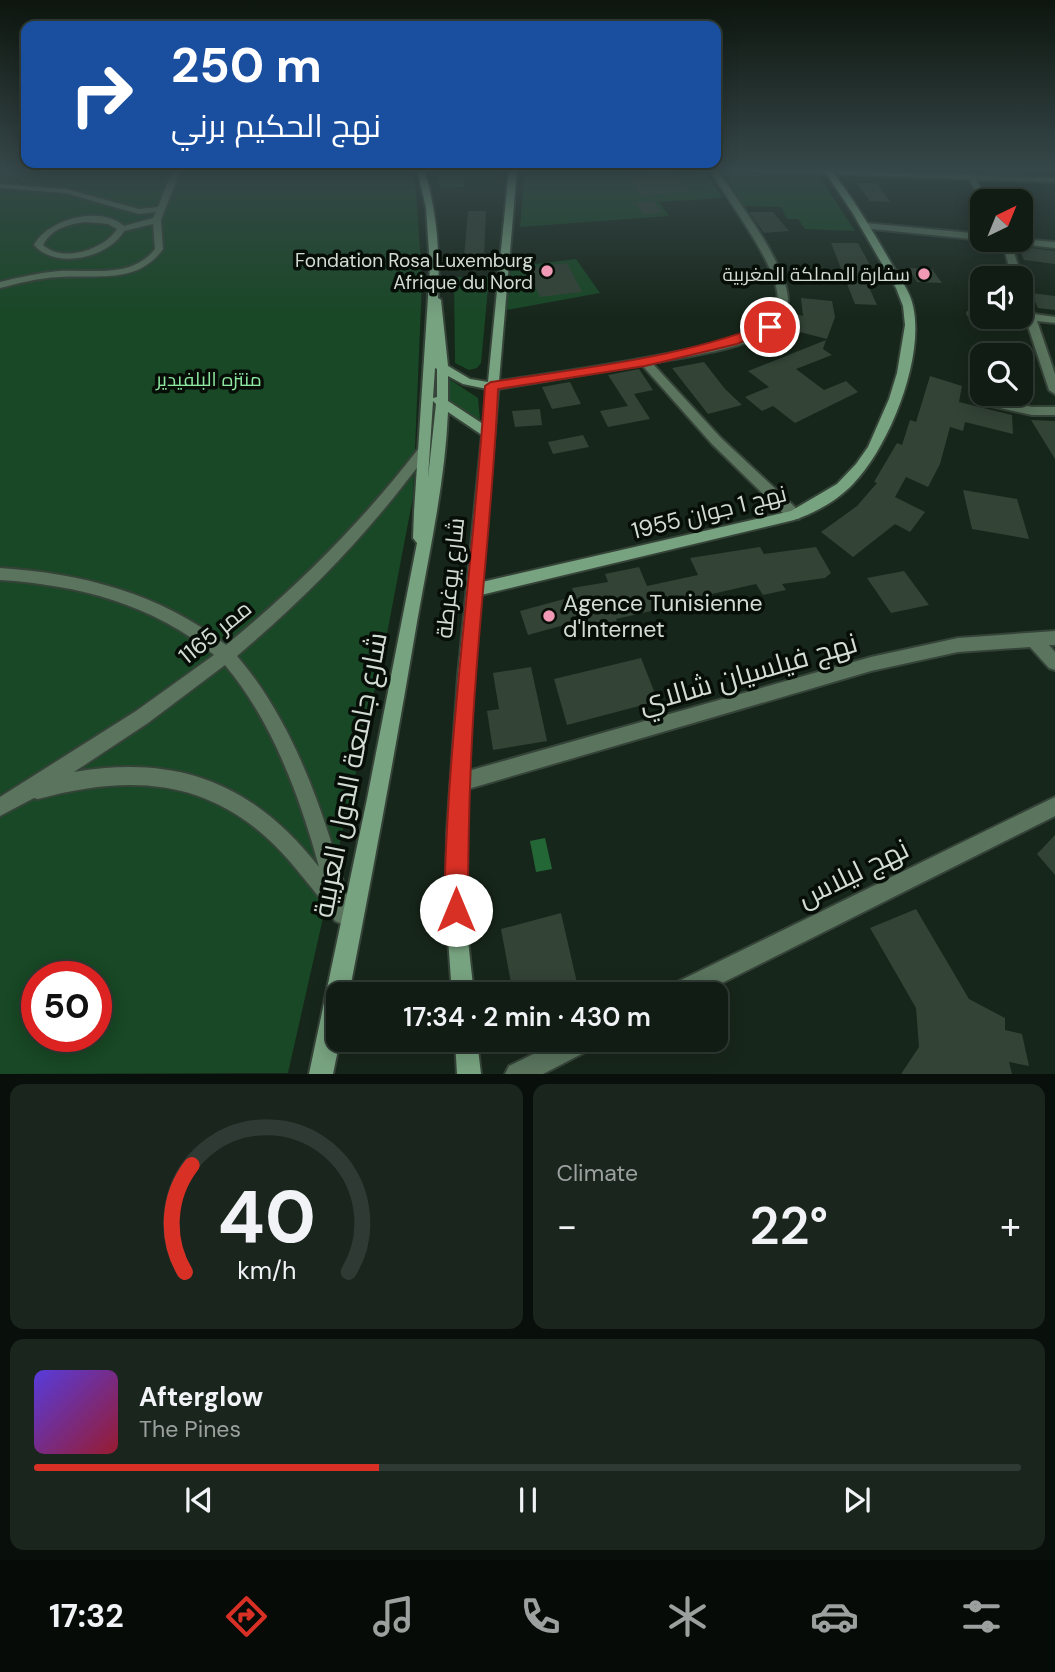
<!DOCTYPE html>
<html lang="en">
<head>
<meta charset="utf-8">
<style>
  :root { --surface:#111c14; --page:#1a251d; --text:#f1f3f6; --muted:#9ca1a0; --line:#303a34; --accent:#d93025 }
  body { margin:0; font-family:"DM Sans",Cairo,sans-serif; background:var(--page); color:var(--text); height:100vh; display:flex; flex-direction:column; font-size:26px; white-space:nowrap }
  * { box-sizing:border-box; margin:0 }
  p { font-size:23px; color:var(--muted) }
  .icon { flex:none; width:38px; height:38px; fill:none; stroke:currentColor; stroke-width:2; stroke-linecap:round; stroke-linejoin:round }
  .map { position:relative; height:1074px; overflow:hidden }
  .details { display:flex; flex-direction:column; gap:10px; padding:10px; background:#090f0b; flex:1 }
  .details>* { flex:none }
  .hud { position:absolute; left:21px; top:21px; width:700px; height:147px; border-radius:14px; box-shadow:0 4px 18px #0003,0 0 0 2px var(--line); background:#1a4fa0; color:#fff; overflow:hidden }
  .needle { width:46px; rotate:43deg }
  .tools { position:absolute; left:970px; top:189px; display:grid; gap:14px }
  .tools a { display:grid; place-items:center; width:63px; height:63px; border-radius:14px; background:var(--surface); box-shadow:0 4px 18px #0003,0 0 0 2px var(--line); font-size:35px }
  .speed { position:absolute; left:21px; top:961px; display:flex; gap:14px; font-size:35px; font-weight:700; text-align:center }
  .speed>* { display:grid; place-content:center; width:91px; height:91px; border-radius:50%; background:var(--surface); box-shadow:0 4px 18px #0003,0 0 0 2px var(--line); line-height:1 }
  .speed .limit { border:10px solid #d22; background:#fff; color:#111 }
  .pin { position:absolute; display:grid; place-items:center; width:60px; height:60px; color:#fff; margin:-30px; border:4px solid #fff; border-radius:50%; box-shadow:0 2px 7px #0007 }
  .me { position:absolute; width:77px; margin:-38px; rotate:0deg; stroke-linejoin:round; filter:drop-shadow(0 0 5px #0008) }
  .turn { display:flex; align-items:center; gap:24px; height:147px; padding:0 35px; font-size:32px }
  .turn .icon { width:91px; height:91px; stroke-width:2.5 }
  .turn b { display:block; font-size:49px; line-height:60px }
  .big { font-size:52px; font-weight:600; line-height:1.1 }
  .details .widget { flex:1; display:flex; flex-direction:column; justify-content:center; gap:10px; min-width:0; padding:0 24px; border-radius:14px; background:var(--page) }
  .details .dial { align-items:center; gap:0 }
  .dial svg { height:182px; overflow:visible; fill:none; stroke:var(--line); stroke-width:7; stroke-linecap:round; text-anchor:middle }
  .dial text { fill:var(--text); stroke:none }
  .song { display:flex; align-items:center; gap:21px }
  .cover { width:84px; height:84px; border-radius:10px; background:linear-gradient(135deg,hsl(250 70% 55%),hsl(350 70% 35%)) }
  .played { height:7px; border-radius:4px; background:linear-gradient(90deg,var(--accent) 35%,var(--line) 35%) }
  .keys { display:flex; justify-content:space-around; direction:ltr }
  .heat { display:flex; justify-content:space-between; align-items:center; font-size:38px; direction:ltr }
  .details .tiles { flex:1; display:grid; gap:10px; grid-template-columns:1fr 1fr }
  .widget:last-child { grid-column:span 2 }
  .trip { position:absolute; left:326px; top:982px; width:402px; height:70px; border-radius:14px; background:var(--surface); box-shadow:0 4px 18px #0003,0 0 0 2px var(--line); font-weight:600; line-height:70px; text-align:center }
  .tabs { display:flex; height:112px; justify-content:space-around; align-items:center; background:#070b08; color:var(--muted) }
  .tabs .icon { width:49px; height:49px }
  .tabs .selected { color:var(--accent) }
  .tabs b { font-size:32px; color:var(--text) }
  .map>svg:first-child { display:block }
</style>
</head>
<body>
<div class="map">
<svg width="1055" height="1074" viewBox="0 0 1055 1074">
  <rect width="100%" height="100%" fill="#17261a"/>
  <g fill="#184825" fill-rule="evenodd">
    <path d="M0,169H409L416,190L422,281L413,497L386,639L288,1073L0,1074ZM37,976H96V1036H37Z"/>
    <path d="M434,169H500L498,177H465L464,187L440,189Z"/>
    <path d="M525,169H703L723,198L659,202L669,216L520,227Z"/>
    <path d="M727,170L817,173L855,231L805,229L798,219H787L781,207L744,206L723,172Z"/>
    <path d="M576,259L600,293L506,310L511,267Z"/>
    <path d="M454,277H489L481,363L477,368L469,370L455,363Z"/>
    <path d="M449,379L478,398L480,420L449,400Z"/>
  </g>
  <path fill="#246737" d="M545,838L552,869L536,872L530,841Z"/>
  <g fill="#334336">
    <path d="M649,169H672L690,191L641,196L624,173L651,171Z"/>
    <path d="M857,183H877L890,202L870,201Z"/>
    <path d="M653,201L662,212L644,215L635,203Z"/>
    <path d="M468,211H486L484,257L464,258Z"/>
    <path d="M749,212H773L789,231L764,233Z"/>
    <path d="M831,243H858L870,265H866L875,285H868L877,305L855,304Z"/>
    <path d="M1018,246L1055,251V264L1024,260Z"/>
    <path d="M567,263L582,292L540,297L527,268Z"/>
    <path d="M908,268L932,269L942,283L917,282Z"/>
    <path d="M1031,293L1055,296V310L1038,308Z"/>
    <path d="M801,298L832,301L835,317L827,339L788,329L795,314L803,316Z"/>
    <path d="M826,340L823,349L832,355L796,369L824,390L846,381L858,392L795,423L773,406L762,411L745,397L769,387L748,371Z"/>
    <path d="M704,362L725,389L742,405L708,414L672,368Z"/>
    <path d="M639,369L653,390L634,394L650,419L608,427L600,411L628,406L608,375Z"/>
    <path d="M930,376L962,386L959,402L1012,415L1013,434L965,422L963,431L950,427L940,464L928,487L906,477L895,497L925,512L910,532L895,524L853,557L821,532L857,506L877,483L874,482L897,443L902,445L910,420L916,422Z"/>
    <path d="M570,382L581,404L552,409L542,387Z"/>
    <path d="M540,409L542,425L515,427L512,411Z"/>
    <path d="M1031,420L1055,421V459Z"/>
    <path d="M583,435L589,447L553,454L548,442Z"/>
    <path d="M963,490L1017,499L1029,539L972,529Z"/>
    <path d="M760,547L764,554L816,547L831,573L825,578L782,584L786,590L763,595L756,584L690,599L695,610L677,614L673,606L616,619L618,625L586,632L582,620L528,635L520,611L575,596L572,588L608,582L605,574L639,567L647,586L698,575L690,558Z"/>
    <path d="M904,571L929,605L891,613L867,578Z"/>
    <path d="M641,658L658,701L567,725L554,679Z"/>
    <path d="M531,667L547,741L493,750L487,711L499,709L493,673Z"/>
    <path d="M1055,835V875L1037,854Z"/>
    <path d="M916,909L969,999L1005,1018V1030L1022,1034L1029,1066L1009,1062L1012,1074H901L919,1047L916,1008L870,928Z"/>
    <path d="M561,913L577,983L537,994H513L501,929Z"/>
  </g>
  <g fill="none" stroke-linecap="round" stroke-linejoin="round">
    <g stroke="#354338" stroke-width="4">
      <g id="street">
        <path d="M173,169H181L161,220L163,249C137,285 98,274 59,277C39,278 19,283 0,288V282C19,277 39,273 59,271C92,269 131,279 155,249L153,224L124,231C109,258 55,270 34,245C48,219 100,205 124,226L153,218L156,212L139,214L65,193L0,188V184L66,189L139,209L158,207ZM86,222L108,224L117,229C104,250 62,263 43,245C52,228 69,224 86,222Z"/>
        <path d="M710,169H716C737,199 786,263 788,299C788,310 782,321 775,328C752,348 683,357 652,363L721,438L799,511L801,515L799,519H789L712,444L642,365L491,390L485,386L491,382C558,373 625,363 691,349C715,343 742,340 762,327C771,321 778,311 778,300C778,263 727,202 710,169Z"/>
        <path d="M724,169H781L1055,178V182L976,180L989,201L982,202L969,179L728,171Z"/>
        <path d="M865,223L982,234V240L862,228L861,226Z"/>
        <path d="M1020,239L1055,242V248L1011,243L1022,278L1020,280L1012,278L1002,240Z"/>
        <path d="M1020,284L1025,287L1034,314L1055,317V323L1037,321L1055,374V394L1049,390L1026,320L1017,317L1024,313L1020,302Z"/>
        <path d="M973,310L982,311L983,317L969,315L968,313Z"/>
        <path d="M991,398L1032,407H1055V415H1032L987,405V399Z"/>
        <path d="M423,447L427,448L429,451L427,454C371,531 310,594 237,656C298,727 328,825 352,914L349,921L342,924L335,921C328,906 308,884 297,870C226,782 143,770 38,799L34,798L0,816V797L136,711L214,655C153,604 78,585 0,580V568C81,573 162,594 226,645C299,585 361,523 419,448ZM225,665C272,721 300,797 319,867C254,784 179,754 74,772L148,723Z"/>
        <path d="M1055,631V645H1049L1055,652V670L1049,668L1030,647L958,652L871,671L461,791L455,788L452,782L455,776L461,773L871,657L958,638Z"/>
        <path d="M1055,797V816L700,994H666L669,986Z"/>
        <path d="M562,1040H596L593,1048L543,1074H505L509,1066Z"/>
      </g>
    </g>
    <g stroke="#354338" stroke-width="4">
      <g id="secondary">
        <path d="M417,169H424C437,211 440,253 438,298L441,300L448,366L470,379L488,382L509,169H517L482,582L791,511L837,484L856,464L868,447L889,399L897,373L905,325L903,306L896,288L852,212L823,169H830C854,199 874,233 894,268C901,280 910,292 913,306C925,358 889,447 853,484C838,500 815,513 794,520L481,595C472,699 463,805 466,909C467,937 471,966 474,994H452L446,910L447,832L458,676L482,435L448,412C445,483 429,553 417,622C396,747 373,870 349,994H338V1040H340L333,1074H309L367,799L417,543L413,538L414,512L430,267L426,208ZM435,368L437,369V397L433,398ZM448,376L463,384L487,389L483,424L448,401ZM433,401L436,404L428,478Z"/>
        <path d="M455,1040H477L481,1074H457Z"/>
      </g>
    </g>
    <use href="#street" fill="#5a745e" fill-rule="evenodd"/>
    <use href="#secondary" fill="#78a380" fill-rule="evenodd"/>
  </g>
  <linearGradient id="sky" x2="0" y2="1"><stop stop-color="#0d150e"/><stop offset="0.53" stop-color="#364749"/><stop offset="1" stop-color="#364749" stop-opacity="0"/></linearGradient>
  <rect width="1055" height="319" fill="url(#sky)"/>
  <path fill="#d93025" stroke="#8d1f18" stroke-width="2" d="M766,324L776,327L737,344L645,366L498,389C494,485 483,580 476,676C470,754 468,832 468,910L464,918L456,921L448,918L444,910C447,734 474,561 485,386L491,382C584,368 679,358 766,324Z"/>
  <g fill="#f09ab5" stroke="#070e08" stroke-width="2.5">
    <circle cx="547" cy="271" r="7"/>
    <circle cx="924" cy="274" r="7"/>
    <circle cx="549" cy="616" r="7"/>
  </g>
  <g text-anchor="middle" dominant-baseline="central" stroke-width="7" stroke-linejoin="round" paint-order="stroke">
    <g font-size="19" fill="#d3dcd4" stroke="#070e08" text-anchor="end">
      <text x="533" y="260">Fondation Rosa Luxemburg<tspan x="533" dy="22">Afrique du Nord</tspan></text>
      <text x="910" y="274">سفارة المملكة المغربية</text>
    </g>
    <g font-size="19" fill="#8de8a1" stroke="#070e08">
      <text x="209" y="379">منتزه البلفيدير</text>
    </g>
    <g font-size="23" fill="#d3dcd4" stroke="#070e08">
      <text transform="translate(709 512) rotate(-14)">نهج 1 جوان 1955</text>
      <text transform="translate(450 578) rotate(-84)">شارع يوغرطة</text>
      <text transform="translate(215 632) rotate(-39)">ممر 1165</text>
    </g>
    <g font-size="23" fill="#d3dcd4" stroke="#070e08" text-anchor="start">
      <text x="563" y="603">Agence Tunisienne<tspan x="563" dy="26">d'Internet</tspan></text>
    </g>
    <g font-size="28" fill="#d3dcd4" stroke="#070e08">
      <text transform="translate(748 673) rotate(-16)">نهج فيلسيان شالاي</text>
      <text transform="translate(350 775) rotate(-79)">شارع جامعة الدول العربية</text>
      <text transform="translate(853 873) rotate(-26)">نهج ليلاس</text>
    </g>
  </g>
</svg>
<div class="tools">
<a><svg class="needle" viewBox="-14 -14 28 28"><path d="M0-13l5 13h-10z" fill="#e53935"/><path d="M0 13l5-13h-10z" fill="#9ca1a0"/></svg></a>
<a><svg class="icon" aria-label="sound" viewBox="0 0 24 24"><path d="M4 9h4l5-4v14l-5-4H4zM17 9q2 3 0 6"/></svg></a>
<a><svg class="icon" aria-label="search" viewBox="0 0 24 24"><circle cx="10" cy="10" r="6"/><path d="M15 15l6 6"/></svg></a>
</div>
<div class="speed"><div class="limit">50</div></div>
<div class="pin" style="left:770px;top:327px;background:#d93025"><svg class="icon" aria-label="arrive" viewBox="0 0 24 24"><path d="M6 21V4h12l-3 4 3 4H6"/></svg></div>
<svg class="me" style="left:456px;top:910px" viewBox="-20 -20 40 40"><circle r="19" fill="#fff"/><path d="M0-13L10 11 0 6-10 11z" fill="#d93025"/></svg>
<div class="trip">17:34 · 2 min · 430 m</div>
<div class="hud">
<div class="turn"><svg class="icon" aria-label="right" viewBox="0 0 24 24"><path d="M7 20v-9h11M14 6l5 5-5 5"/></svg><div><b>250 m</b>نهج الحكيم برني</div></div>
</div>
</div>
<section class="details">
<div class="tiles">
<div class="widget dial"><svg viewBox="0 0 100 80">
<path d="M14 69A42 42 0 1 1 86 69"/>
<path d="M14 69A42 42 0 0 1 17 22" stroke="#d93025"/>
<text x="50" y="56" font-size="32" font-weight="700">40</text>
<text x="50" y="72" font-size="11">km/h</text>
</svg></div>
<div class="widget"><p>Climate</p>
<div class="heat"><a>−</a><b class="big">22°</b><a>+</a></div>
</div>
<div class="widget">
<div class="song"><i class="cover"></i><div><b>Afterglow</b><p>The Pines</p></div></div>
<div class="played"></div>
<div class="keys"><svg class="icon" aria-label="previous" viewBox="0 0 24 24"><path d="M18 5L8 12l10 7zM5 5v14"/></svg><svg class="icon" aria-label="pause" viewBox="0 0 24 24"><path d="M8 5v14M16 5v14"/></svg><svg class="icon" aria-label="next" viewBox="0 0 24 24"><path d="M6 5l10 7-10 7zM19 5v14"/></svg></div>
</div>
</div>
</section>
<nav class="tabs">
<b>17:32</b>
<svg class="icon selected" aria-label="directions" viewBox="0 0 24 24"><path d="M12 3l9 9-9 9-9-9zM9 14v-3h6M13 9l2 2-2 2"/></svg>
<svg class="icon" aria-label="music" viewBox="0 0 24 24"><path d="M9 18V5l10-2v13"/><circle cx="6" cy="18" r="3"/><circle cx="16" cy="16" r="3"/></svg>
<svg class="icon" aria-label="phone" viewBox="0 0 24 24"><path d="M5 4h4l2 5-3 2q2 4 5 5l2-3 5 2v4C11 20 4 13 5 4z"/></svg>
<svg class="icon" aria-label="climate" viewBox="0 0 24 24"><path d="M12 3v18M4 7l16 10M4 17L20 7"/></svg>
<svg class="icon" aria-label="car" viewBox="0 0 24 24"><path d="M5 17H2v-5l4-1 3-4h7l3 4 3 1v5h-3M9 17h6M6 11h13"/><circle cx="7" cy="17" r="2"/><circle cx="17" cy="17" r="2"/></svg>
<svg class="icon" aria-label="filters" viewBox="0 0 24 24"><path d="M4 7h16M4 17h16"/><circle cx="9" cy="7" r="2"/><circle cx="15" cy="17" r="2"/></svg>
</nav>
</body>
</html>
